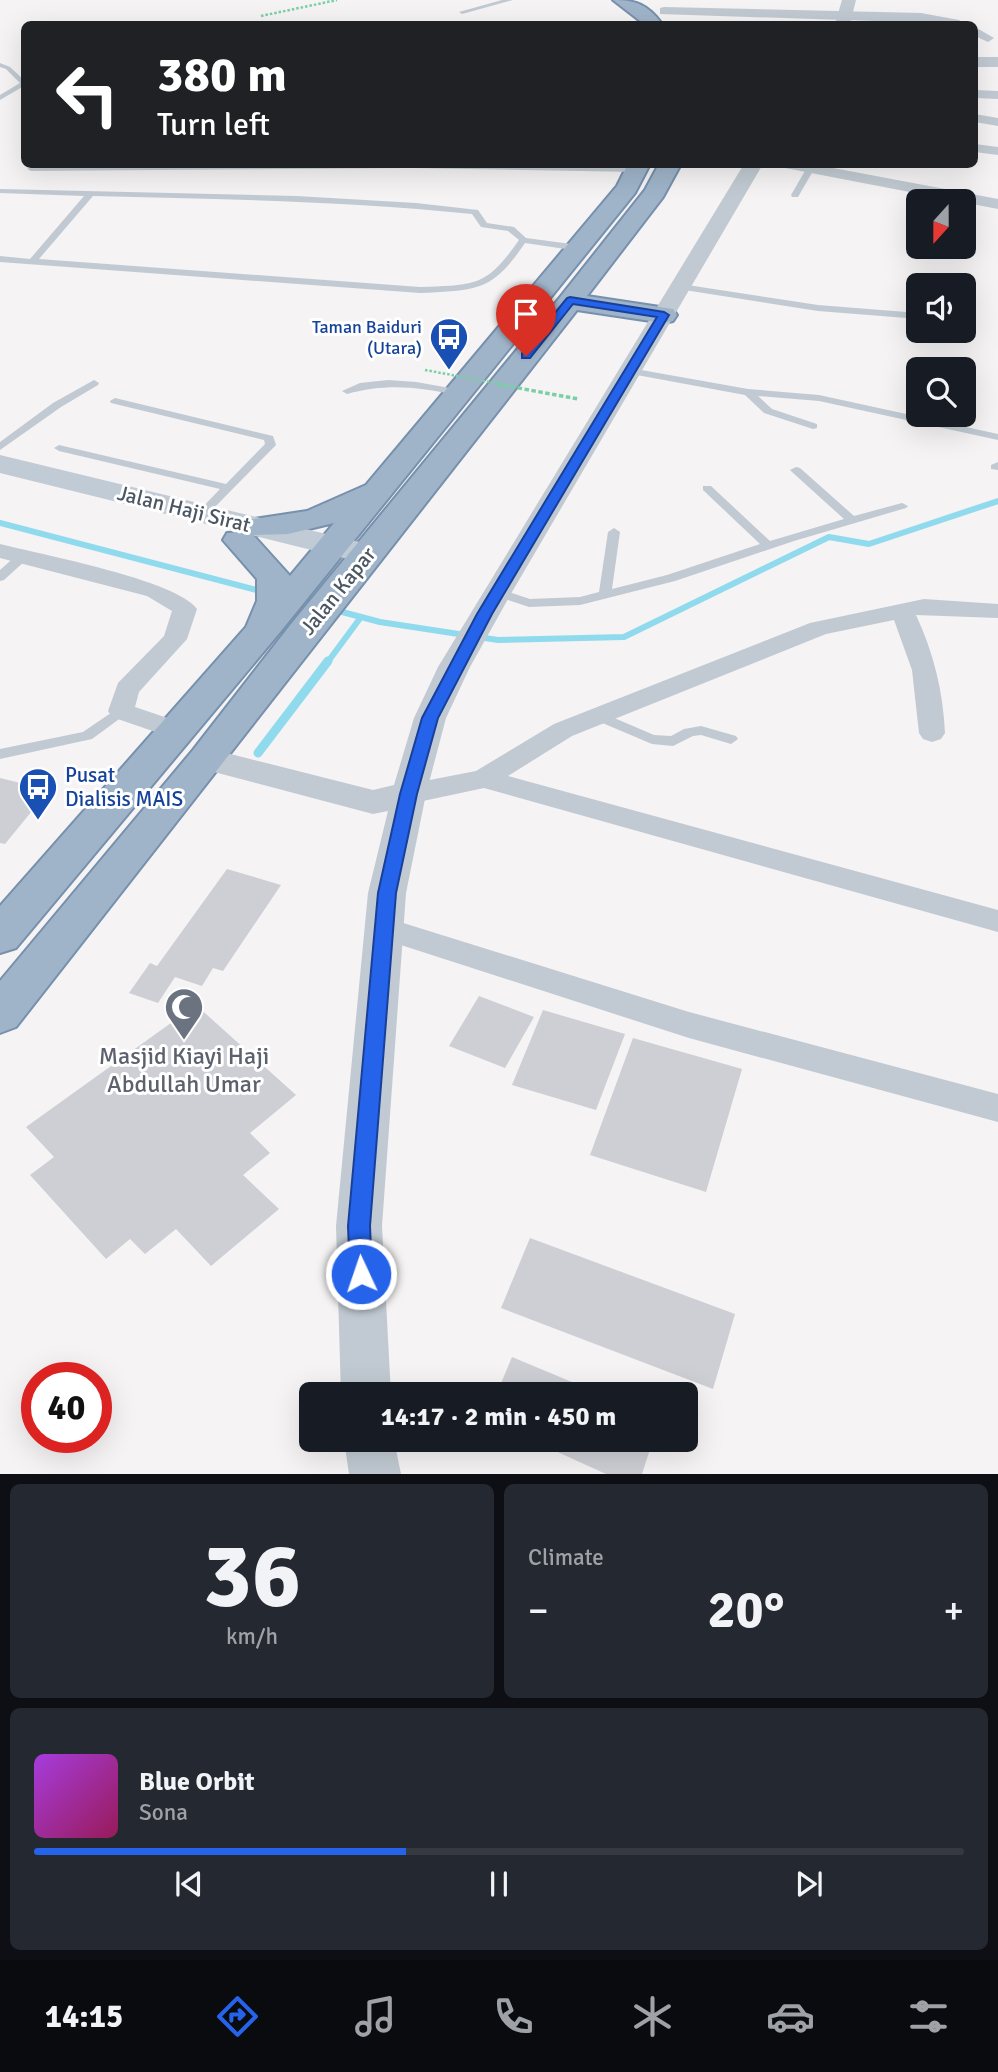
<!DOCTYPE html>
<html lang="en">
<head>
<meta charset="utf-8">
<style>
  :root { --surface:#171b24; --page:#242831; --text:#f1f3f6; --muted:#9ea1a6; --line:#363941; --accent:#2563eb }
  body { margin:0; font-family:Signika,sans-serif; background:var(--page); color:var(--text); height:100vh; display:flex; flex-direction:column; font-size:26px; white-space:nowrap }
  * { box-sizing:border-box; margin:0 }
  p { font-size:23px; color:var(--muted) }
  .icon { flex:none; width:38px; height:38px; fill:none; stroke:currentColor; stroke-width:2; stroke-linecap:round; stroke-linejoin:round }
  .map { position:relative; height:1474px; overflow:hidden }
  .panel { display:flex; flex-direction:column; gap:10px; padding:10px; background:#0d0f14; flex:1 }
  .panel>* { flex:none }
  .guide { position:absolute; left:21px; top:21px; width:957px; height:147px; border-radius:10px; box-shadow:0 7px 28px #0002; background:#202124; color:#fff; overflow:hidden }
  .needle { width:46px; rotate:201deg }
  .buttons { position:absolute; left:906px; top:189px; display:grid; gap:14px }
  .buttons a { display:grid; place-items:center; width:70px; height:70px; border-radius:10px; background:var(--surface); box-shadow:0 7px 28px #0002; font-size:35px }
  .speed { position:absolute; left:21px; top:1362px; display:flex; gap:14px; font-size:35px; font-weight:700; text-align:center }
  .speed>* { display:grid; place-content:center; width:91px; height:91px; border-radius:50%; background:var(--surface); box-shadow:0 7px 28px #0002; line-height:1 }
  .speed .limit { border:10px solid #d22; background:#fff; color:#111 }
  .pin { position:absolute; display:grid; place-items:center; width:60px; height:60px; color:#fff; margin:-72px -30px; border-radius:50% 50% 50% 0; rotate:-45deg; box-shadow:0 0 7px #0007 }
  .pin .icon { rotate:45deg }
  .me { position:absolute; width:77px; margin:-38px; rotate:357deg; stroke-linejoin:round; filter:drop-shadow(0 0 5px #0008) }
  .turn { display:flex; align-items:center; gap:24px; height:147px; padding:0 21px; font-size:32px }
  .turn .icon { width:91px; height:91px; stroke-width:2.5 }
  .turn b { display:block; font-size:49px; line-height:60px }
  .big { font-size:52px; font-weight:700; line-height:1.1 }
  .panel .tile { flex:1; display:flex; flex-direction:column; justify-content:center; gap:10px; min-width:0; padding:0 24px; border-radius:10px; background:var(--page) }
  .panel .dial { align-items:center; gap:0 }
  .dial b { font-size:91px; line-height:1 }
  .song { display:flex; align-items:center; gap:21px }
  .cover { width:84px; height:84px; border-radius:10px; background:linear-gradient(135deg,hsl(280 70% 55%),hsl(330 70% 35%)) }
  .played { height:7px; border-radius:4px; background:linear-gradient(90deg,var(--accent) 40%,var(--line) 40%) }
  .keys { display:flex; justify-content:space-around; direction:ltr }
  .heat { display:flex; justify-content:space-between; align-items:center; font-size:38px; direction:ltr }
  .panel .tiles { flex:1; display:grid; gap:10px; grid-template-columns:1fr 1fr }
  .tile:last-child { grid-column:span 2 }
  .trip { position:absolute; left:299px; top:1382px; width:399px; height:70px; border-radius:10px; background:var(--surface); box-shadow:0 7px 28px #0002; font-weight:700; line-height:70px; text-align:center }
  .tab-bar { display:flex; height:112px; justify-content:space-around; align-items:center; background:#090b0e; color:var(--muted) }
  .tab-bar .icon { width:49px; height:49px }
  .tab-bar .selected { color:var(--accent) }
  .tab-bar b { font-size:32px; color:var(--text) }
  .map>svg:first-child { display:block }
</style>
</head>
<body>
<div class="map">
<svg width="998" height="1474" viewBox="0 0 998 1474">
  <rect width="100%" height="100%" fill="#f5f3f3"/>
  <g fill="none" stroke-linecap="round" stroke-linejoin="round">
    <g stroke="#90daee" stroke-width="6">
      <path d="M0,523L268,593"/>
      <path d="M331,609L380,622L498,640L624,637L829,537L869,544L998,501"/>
      <path d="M327,663L361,617"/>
    </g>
    <path stroke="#90daee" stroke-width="9" d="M258,753L328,661"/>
  </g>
  <g fill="#cdcfd5">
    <path d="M0,778L49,790L5,844L0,843Z"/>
    <path d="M227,869L281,885L223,971L213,968L202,986L175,977L158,1003L129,993L150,963L157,966Z"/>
    <path d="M479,996L534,1017L505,1068L449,1046Z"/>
    <path d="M196,1005L296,1095L250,1133L270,1153L243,1175L279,1209L211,1266L176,1229L145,1254L130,1239L106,1259L30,1175L54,1157L26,1127Z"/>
    <path d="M543,1010L625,1034L596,1110L512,1085Z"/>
    <path d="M633,1038L742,1069L706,1192L590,1155Z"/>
    <path d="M530,1238L735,1314L713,1389L501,1308Z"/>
    <path d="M512,1357L603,1395H496Z"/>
    <path d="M531,1440H653L642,1474H606Z"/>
  </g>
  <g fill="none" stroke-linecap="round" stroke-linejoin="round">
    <g stroke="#7690ad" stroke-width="4">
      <g id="trunk">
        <path d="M613,0C636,0 648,5 662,24H644Z"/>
        <path d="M628,164H650L635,193L281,631L16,948L0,953V906L246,627L257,601V579L223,540L227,533L245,532L242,527L247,520L307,511L366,485L617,186ZM334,523L290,576L253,535L288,534Z"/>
        <path d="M659,164H681L663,197L587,296L673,309L677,315L673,321L664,323L577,310L16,1027L0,1033V981L193,750L291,624L561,296L645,190Z"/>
      </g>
    </g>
    <path stroke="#7ad0a6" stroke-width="2.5" stroke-dasharray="2.5 2" stroke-linecap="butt" d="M261,16L337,0"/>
    <g fill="#c1cad2" fill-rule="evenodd">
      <path d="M502,0H513L462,14L459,12Z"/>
      <path d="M0,63L10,67L24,80V86L0,100V95L20,83L6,69L0,67Z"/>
      <path d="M462,164L637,168L641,170L637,172L411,168L31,171L27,169L31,167Z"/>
      <path d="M809,164H817L798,197H792L791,195Z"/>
      <path d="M0,189L297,196L416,203L478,210L487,223L514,227L526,238L579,245L583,248L579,251L525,243C492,292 477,290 420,293L0,262V256L30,259L84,196L0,193ZM93,196C220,199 346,201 472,214L481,227L508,231L519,240C486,287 476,285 420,287L39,259Z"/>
      <path d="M681,284L818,305L919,313V319L818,311L678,289V285Z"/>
      <path d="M630,368L748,389L819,395L998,434V440L819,401L758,396L772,409L817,424V428L813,429L764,413L745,395L626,373V369Z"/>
      <path d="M94,380L99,383L98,385L61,407L0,450V442L53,403Z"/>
      <path d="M388,380L416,382L461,390L462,392L457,395C417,387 387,383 347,394L342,391L360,383Z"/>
      <path d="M115,398L273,436L276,445L206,516H198V512L220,489L59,451L54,448L59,445L226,484L265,444L264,440L111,403L110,401Z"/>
      <path d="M998,462V470L991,469V465Z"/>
      <path d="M796,467L800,468L854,516L902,503L908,506L906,508L794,541L675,581L580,605L529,607L493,595L491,592L497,588L530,599L580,597L599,592L608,532L614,528L620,532L612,589L667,575L760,544L703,490V486H711L770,541L844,519L792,472L790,470Z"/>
      <path d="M22,553L26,554L28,557L26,560L4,580L0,581V570L18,554Z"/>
      <path d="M121,706L126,708L128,711L126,714L92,739L0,759V749L83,732Z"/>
      <path d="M598,711L654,735L671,736L684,729L701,726L736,736L738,739L731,744L701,735L693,736L673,746L652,744L593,719L591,716L593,713Z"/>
    </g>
    <g fill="#c1cad2" fill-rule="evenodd">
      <path d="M664,7L921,13L959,20L965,24L660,14V8Z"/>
      <path d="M975,27L994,38L988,42L975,36Z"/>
      <path d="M975,90L998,91V99L975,98Z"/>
      <path d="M975,114L998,118V126L975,122Z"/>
      <path d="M975,144L998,147V155L975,152Z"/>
      <path d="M778,164H812L998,199V209L785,168Z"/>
      <path d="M0,544C39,554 177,580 197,609L187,639L139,692L135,707L185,724L189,730L185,736L176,739L167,736L112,717L108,711L118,683L164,636L172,611L147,596L0,558Z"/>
      <path d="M924,599L998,604V618L916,615C934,654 943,691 945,733L941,739L932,742L923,739L919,733L912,670L894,620L826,634L572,736L508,776L998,910V932L484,788L409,804L399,801L395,794L399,787L409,784L476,771L554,724L810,623Z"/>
      <path d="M384,917L689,1012L998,1094V1122L689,1038L373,936L369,928L373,920Z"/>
    </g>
    <g fill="#c1cad2" fill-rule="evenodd">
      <path d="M842,0H856L850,24H835Z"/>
      <rect x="975" y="57" width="23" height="10"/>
      <path d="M744,164H763L512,592L470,667L446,718L426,794L406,893L382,1226L391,1395H341L336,1226L368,893L388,811L373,814L195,767L190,759L195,751L207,748L373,790L394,785L414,718L438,667Z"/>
      <path d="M344,1440H394L401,1474H349Z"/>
    </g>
    <path fill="#c1cbd6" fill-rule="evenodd" d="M0,455L380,547L385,554L380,561L368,564L0,473Z"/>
    <use href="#trunk" fill="#9fb4c9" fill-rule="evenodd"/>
    <path stroke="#7ad0a6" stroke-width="2.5" stroke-dasharray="2.5 2" stroke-linecap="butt" d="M425,370L506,385"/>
    <path stroke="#7ad0a6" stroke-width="3.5" stroke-dasharray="4.5 2.5" stroke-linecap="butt" d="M497,384L578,399"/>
  </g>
  <path fill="#2563eb" stroke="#184099" stroke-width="2" d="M570,297L664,312L669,315L492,614L438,718L417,794L396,893L370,1226L372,1274L369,1282L361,1285L353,1282L350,1274L348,1226L378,893L400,794L422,718L477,614L657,317L573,304L530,358H522V353L567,298Z"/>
  <defs>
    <g id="bus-pin" transform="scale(2.0125)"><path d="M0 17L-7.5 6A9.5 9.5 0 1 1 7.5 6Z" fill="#1a4fb4" stroke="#fff"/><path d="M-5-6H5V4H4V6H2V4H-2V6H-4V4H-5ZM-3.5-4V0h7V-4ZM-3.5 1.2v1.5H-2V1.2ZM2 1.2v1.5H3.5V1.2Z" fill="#fff"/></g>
    <g id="mosque-pin" transform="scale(2.0125)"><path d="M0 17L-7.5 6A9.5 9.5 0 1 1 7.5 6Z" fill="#6b7280" stroke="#fff"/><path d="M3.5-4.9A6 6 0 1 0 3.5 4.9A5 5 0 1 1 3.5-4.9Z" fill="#fff"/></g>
  </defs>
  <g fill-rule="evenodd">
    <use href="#bus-pin" x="449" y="337"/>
    <use href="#bus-pin" x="38" y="787"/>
    <use href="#mosque-pin" x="184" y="1007"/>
  </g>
  <g text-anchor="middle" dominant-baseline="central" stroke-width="6" stroke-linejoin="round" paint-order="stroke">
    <g font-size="18" fill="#164399" stroke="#fff" text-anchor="end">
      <text x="422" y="327">Taman Baiduri<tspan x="422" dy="21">(Utara)</tspan></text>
    </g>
    <g font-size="21" fill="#4a5661" stroke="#fff">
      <text transform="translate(184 509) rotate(14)">Jalan Haji Sirat</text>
      <text transform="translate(338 591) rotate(-51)">Jalan Kapar</text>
    </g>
    <g font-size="21" fill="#164399" stroke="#fff" text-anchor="start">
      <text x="65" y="775">Pusat<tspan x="65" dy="24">Dialisis MAIS</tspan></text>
    </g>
    <g font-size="24" fill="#5b616d" stroke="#fff">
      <text x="184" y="1056">Masjid Kiayi Haji<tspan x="184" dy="28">Abdullah Umar</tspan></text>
    </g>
  </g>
</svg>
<div class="buttons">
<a><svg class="needle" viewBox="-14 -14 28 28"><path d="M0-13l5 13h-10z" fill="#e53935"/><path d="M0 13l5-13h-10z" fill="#9ea1a6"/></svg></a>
<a><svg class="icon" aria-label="sound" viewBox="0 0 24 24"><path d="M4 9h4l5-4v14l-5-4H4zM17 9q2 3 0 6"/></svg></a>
<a><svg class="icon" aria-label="search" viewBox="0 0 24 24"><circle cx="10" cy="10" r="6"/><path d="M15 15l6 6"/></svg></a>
</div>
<div class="speed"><div class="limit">40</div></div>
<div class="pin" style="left:526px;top:356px;background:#d93025"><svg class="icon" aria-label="arrive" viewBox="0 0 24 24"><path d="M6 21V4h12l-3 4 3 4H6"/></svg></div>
<svg class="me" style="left:361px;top:1274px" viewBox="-20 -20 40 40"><circle r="17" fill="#2563eb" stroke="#fff" stroke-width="3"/><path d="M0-11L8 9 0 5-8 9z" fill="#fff"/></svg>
<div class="trip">14:17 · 2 min · 450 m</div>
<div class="guide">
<div class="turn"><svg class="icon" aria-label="left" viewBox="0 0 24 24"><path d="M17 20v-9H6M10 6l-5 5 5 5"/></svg><div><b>380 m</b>Turn left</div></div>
</div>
</div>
<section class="panel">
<div class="tiles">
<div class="tile dial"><b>36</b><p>km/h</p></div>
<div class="tile"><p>Climate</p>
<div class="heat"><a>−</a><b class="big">20°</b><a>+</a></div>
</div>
<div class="tile">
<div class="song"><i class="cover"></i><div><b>Blue Orbit</b><p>Sona</p></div></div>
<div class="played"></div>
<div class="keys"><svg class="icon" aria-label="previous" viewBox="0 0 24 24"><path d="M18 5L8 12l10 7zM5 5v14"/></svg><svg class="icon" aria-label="pause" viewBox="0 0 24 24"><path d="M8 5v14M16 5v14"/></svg><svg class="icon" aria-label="next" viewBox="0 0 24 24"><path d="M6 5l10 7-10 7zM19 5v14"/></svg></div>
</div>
</div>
</section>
<nav class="tab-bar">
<b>14:15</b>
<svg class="icon selected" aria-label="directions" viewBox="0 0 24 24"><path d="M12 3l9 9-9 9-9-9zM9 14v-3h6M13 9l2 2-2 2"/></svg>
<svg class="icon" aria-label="music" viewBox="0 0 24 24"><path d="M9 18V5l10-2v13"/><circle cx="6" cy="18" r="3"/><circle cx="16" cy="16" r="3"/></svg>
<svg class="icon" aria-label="phone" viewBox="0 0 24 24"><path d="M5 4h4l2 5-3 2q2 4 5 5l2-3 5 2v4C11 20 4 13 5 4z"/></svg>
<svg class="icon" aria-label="climate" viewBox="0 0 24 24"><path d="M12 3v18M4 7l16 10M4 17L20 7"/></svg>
<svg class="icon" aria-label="car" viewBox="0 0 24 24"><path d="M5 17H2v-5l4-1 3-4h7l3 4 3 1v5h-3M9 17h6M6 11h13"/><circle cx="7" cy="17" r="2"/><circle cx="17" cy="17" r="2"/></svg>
<svg class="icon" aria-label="filters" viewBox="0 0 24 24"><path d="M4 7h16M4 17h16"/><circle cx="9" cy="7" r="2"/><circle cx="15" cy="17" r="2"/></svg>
</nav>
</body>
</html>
